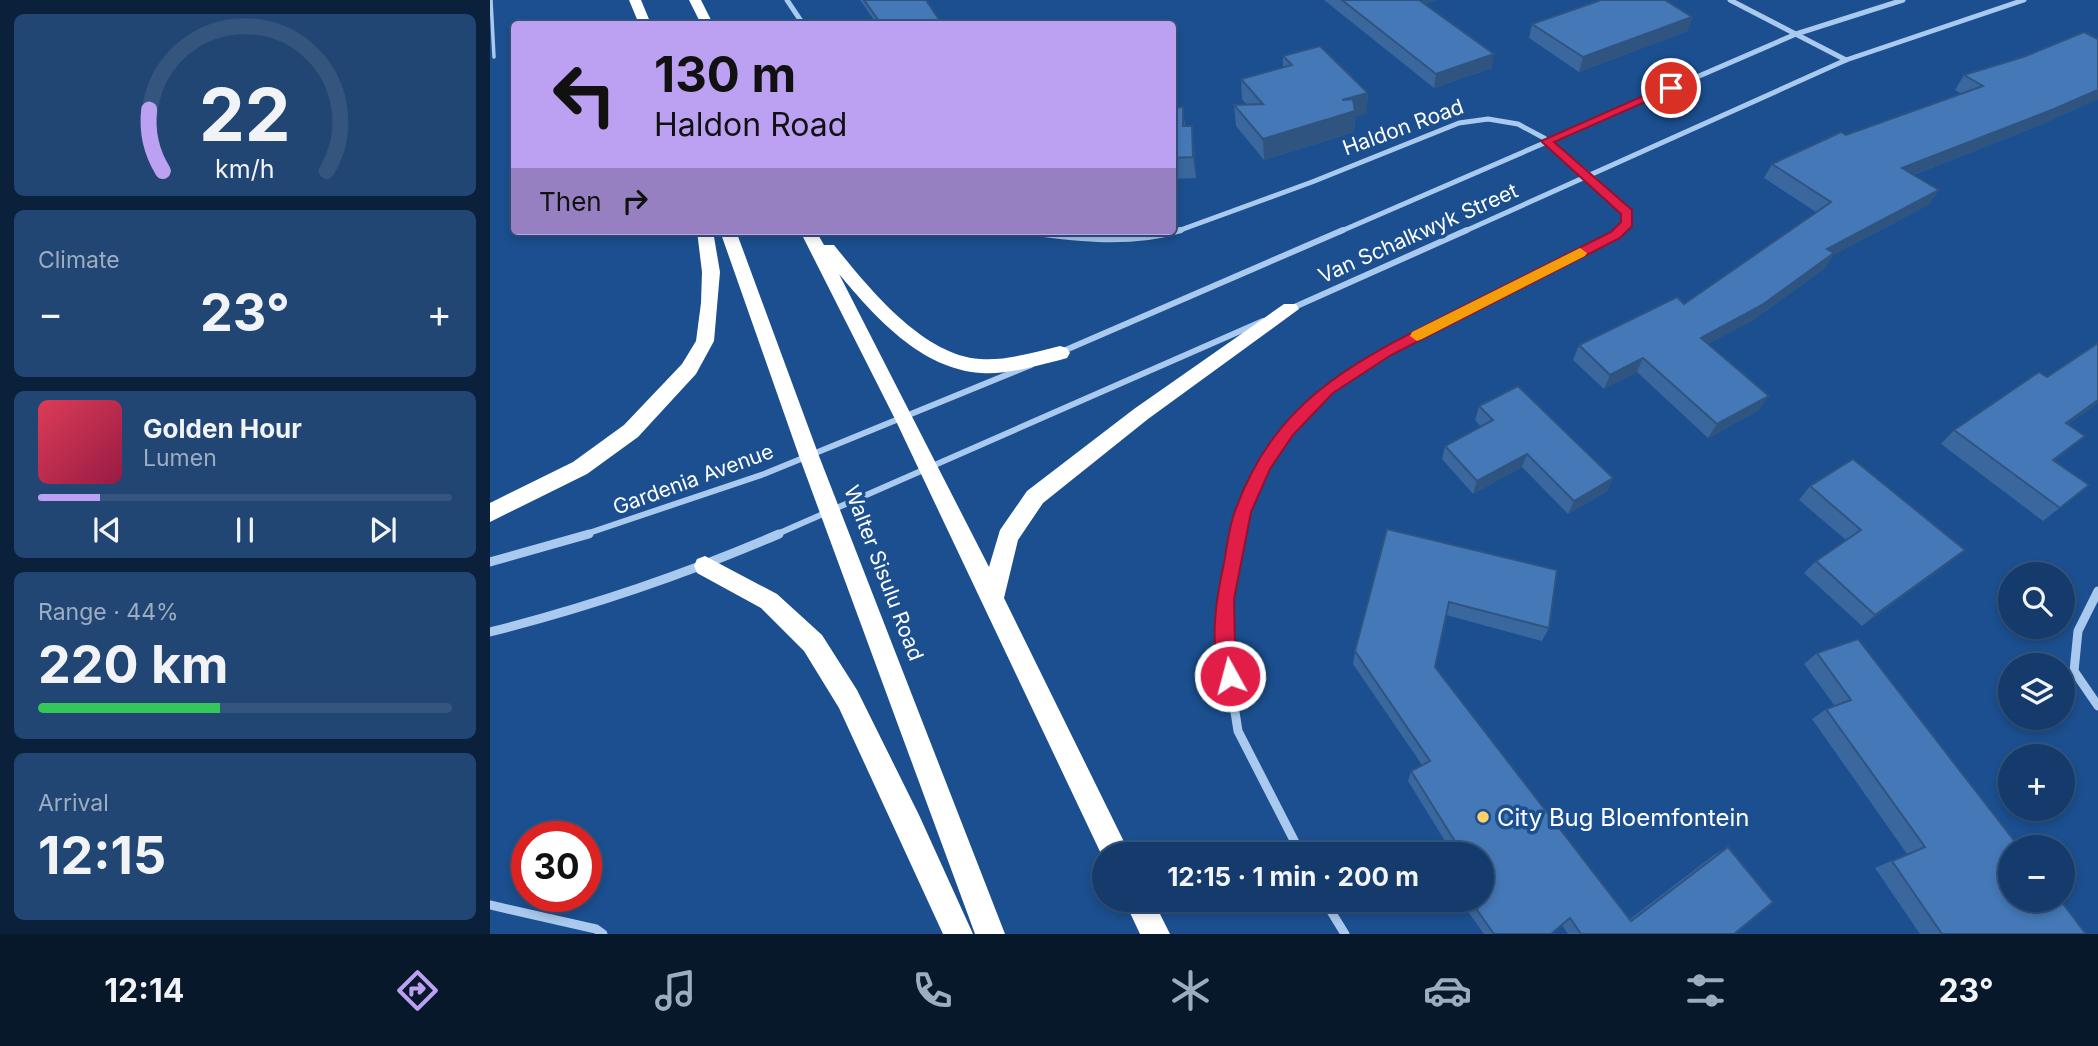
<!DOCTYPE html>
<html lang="en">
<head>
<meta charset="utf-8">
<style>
  :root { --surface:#143b6b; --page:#214673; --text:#f1f3f6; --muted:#9dadc1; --line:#33557e; --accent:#bca0f2 }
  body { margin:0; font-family:Inter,sans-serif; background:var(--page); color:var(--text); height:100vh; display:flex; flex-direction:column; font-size:26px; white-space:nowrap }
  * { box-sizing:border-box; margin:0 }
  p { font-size:23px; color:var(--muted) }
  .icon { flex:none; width:38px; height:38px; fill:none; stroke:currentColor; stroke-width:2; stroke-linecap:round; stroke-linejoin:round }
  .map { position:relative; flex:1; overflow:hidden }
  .side { display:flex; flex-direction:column; gap:14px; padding:14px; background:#0b203b; width:490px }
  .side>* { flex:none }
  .hud { position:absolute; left:21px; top:21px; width:665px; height:214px; border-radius:7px; box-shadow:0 4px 10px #0003,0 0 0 2px var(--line); background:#bca0f2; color:#111; overflow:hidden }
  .fabs { position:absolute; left:1508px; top:562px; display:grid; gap:14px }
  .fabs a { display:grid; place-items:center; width:77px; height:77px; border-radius:50%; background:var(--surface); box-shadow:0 4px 10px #0003,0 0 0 2px var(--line); font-size:35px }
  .speed { position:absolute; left:21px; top:821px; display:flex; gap:14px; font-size:35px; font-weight:700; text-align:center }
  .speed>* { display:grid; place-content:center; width:91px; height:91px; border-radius:50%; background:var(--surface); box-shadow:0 4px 10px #0003,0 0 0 2px var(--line); line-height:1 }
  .speed .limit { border:10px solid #d22; background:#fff; color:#111 }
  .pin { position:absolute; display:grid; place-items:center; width:60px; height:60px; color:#fff; margin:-30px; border:4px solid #fff; border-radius:50%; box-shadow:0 2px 7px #0007 }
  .me { position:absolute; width:77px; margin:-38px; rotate:353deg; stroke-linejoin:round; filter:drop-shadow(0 0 5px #0008) }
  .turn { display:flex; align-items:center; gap:24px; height:147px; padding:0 28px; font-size:32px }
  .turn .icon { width:91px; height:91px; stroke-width:2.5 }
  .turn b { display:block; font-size:49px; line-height:60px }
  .then { display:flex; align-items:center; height:66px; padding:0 28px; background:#0003; gap:14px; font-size:26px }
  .big { font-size:52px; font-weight:700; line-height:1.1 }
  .side .card { flex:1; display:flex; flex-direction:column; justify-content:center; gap:10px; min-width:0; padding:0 24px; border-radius:10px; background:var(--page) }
  .side .dial { align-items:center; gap:0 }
  .dial svg { height:182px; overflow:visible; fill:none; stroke:var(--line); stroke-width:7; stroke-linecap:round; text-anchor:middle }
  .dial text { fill:var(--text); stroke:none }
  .song { display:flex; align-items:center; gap:21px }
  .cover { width:84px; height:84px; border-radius:10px; background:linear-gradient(135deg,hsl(350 70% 55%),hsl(340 70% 35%)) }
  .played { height:7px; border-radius:4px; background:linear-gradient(90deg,var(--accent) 15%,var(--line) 15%) }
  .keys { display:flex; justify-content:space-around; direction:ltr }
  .heat { display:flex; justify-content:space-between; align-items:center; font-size:38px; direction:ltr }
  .charge { height:10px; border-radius:5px; background:linear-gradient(90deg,#34c759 44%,var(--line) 0) }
  .trip { position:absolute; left:602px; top:842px; width:402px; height:70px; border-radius:35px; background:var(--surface); box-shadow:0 4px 10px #0003,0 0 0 2px var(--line); font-weight:700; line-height:70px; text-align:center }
  .menu { display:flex; height:112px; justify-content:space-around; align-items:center; background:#08182b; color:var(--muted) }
  .menu .icon { width:49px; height:49px }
  .menu .current { color:var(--accent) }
  .menu b { font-size:32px; color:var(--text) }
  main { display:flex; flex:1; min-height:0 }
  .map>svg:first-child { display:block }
</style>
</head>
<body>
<main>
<section class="side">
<div class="card dial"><svg viewBox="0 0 100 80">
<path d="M14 69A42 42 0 1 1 86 69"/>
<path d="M14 69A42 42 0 0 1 8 42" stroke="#bca0f2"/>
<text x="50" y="56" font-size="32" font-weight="700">22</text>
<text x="50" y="72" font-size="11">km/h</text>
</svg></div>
<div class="card"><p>Climate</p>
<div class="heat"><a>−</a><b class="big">23°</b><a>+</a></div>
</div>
<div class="card">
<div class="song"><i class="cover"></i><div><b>Golden Hour</b><p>Lumen</p></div></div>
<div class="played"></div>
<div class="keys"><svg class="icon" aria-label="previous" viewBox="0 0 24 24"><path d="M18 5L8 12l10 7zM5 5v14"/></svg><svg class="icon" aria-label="pause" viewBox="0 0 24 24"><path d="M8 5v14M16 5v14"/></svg><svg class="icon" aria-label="next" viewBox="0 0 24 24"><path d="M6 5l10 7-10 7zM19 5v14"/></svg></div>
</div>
<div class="card"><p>Range · 44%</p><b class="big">220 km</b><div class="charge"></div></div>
<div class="card"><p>Arrival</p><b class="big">12:15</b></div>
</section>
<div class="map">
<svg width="1608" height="934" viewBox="0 0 1608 934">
  <rect width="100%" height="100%" fill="#1b4f8f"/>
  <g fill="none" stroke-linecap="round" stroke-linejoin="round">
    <path stroke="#a9c9ee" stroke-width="3.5" d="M1,0L4,57"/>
    <g stroke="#a9c9ee" stroke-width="5">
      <path d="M297,0L313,24"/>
      <path d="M1240,0L1356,60"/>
      <path d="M529,231L534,232"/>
      <path d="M685,232L822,182L969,123L998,119L1028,124L1054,138L1102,177L1138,213V223L1129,232"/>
      <path d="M849,232L1306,34L1413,0"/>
      <path d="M973,232L1356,60L1534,0"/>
    </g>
    <g stroke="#a9c9ee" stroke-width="6">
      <path d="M529,231C584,238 637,246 691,230"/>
      <path d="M800,309L977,230"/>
      <path d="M571,352L853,230"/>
      <path d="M93,535L274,474L541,365"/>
      <path d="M285,535L773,321"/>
      <path d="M747,535C758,484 796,420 839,388C903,340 980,309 1051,273C1076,260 1110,249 1131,230"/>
    </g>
    <g stroke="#a9c9ee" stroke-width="9">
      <path d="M748,534L735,599V649L748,731L811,854"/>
      <path d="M0,562L99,534"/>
      <path d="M1608,591L1588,631L1584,671L1608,706"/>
      <path d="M0,632C99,607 196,574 289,534"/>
      <path d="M834,900L855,934"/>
      <path d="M0,905L106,929L113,934"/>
    </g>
    <g fill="#fff" fill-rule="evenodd">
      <path d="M139,0H151L161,24H149Z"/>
      <path d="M199,0H211L223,24H211Z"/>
      <path d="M207,231H223L230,272L224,341L206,374L148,437L97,474L0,522V503L83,462L134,425L192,364L206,341L211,303L212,272Z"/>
      <path d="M230,231H246L329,456L515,934H485L309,456Z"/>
      <path d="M310,231H326L334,245H344C378,287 432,355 490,359C517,361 544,352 570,346L577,348L580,353L577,358L570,360C544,366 518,375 491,373C431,369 385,317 349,274L499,567L510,530L537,491L644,409L794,304H806L809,309L658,419L553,503L528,540L514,598L640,854H614V860L405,419Z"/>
      <path d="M215,556L287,594L332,635L367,690L429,815L483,934H453L349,708L314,651L271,608L207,573L204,566L207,559Z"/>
      <path d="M634,900H663L680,934H650Z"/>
    </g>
  </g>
  <g fill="#3a679d">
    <path d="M370,0H436L452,24H387Z"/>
    <path d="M834,0H946L935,4L1002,68L944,88Z"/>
    <path d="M1202,17L1197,31L1089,72L1039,38L1042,24Z"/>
    <path d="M1608,39V99L1552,124L1423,175L1449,190L1438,205L1343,255L1335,268L1263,320L1218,344L1269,410L1218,438L1147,372L1114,389L1083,360L1089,345L1194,304L1326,212L1274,178L1282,164L1356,135L1472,94L1465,90L1474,75Z"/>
    <path d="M793,56L878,93L876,113L865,117L864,132L774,160L746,126L744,105L756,104L752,99L751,79L793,67Z"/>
    <path d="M693,107L695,126L704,146L706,178L682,179V108Z"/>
    <path d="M1608,343V403L1578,424V450L1564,461L1599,485L1553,521L1451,444L1464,430L1557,377Z"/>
    <path d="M989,406L1123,478L1117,491L1078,514L1032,467L983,494L952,459L955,446L991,427L985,420Z"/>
    <path d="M1320,486L1475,550L1459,563L1372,626L1314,573L1326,561L1356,540L1309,500Z"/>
    <path d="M897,529L1059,628L1052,641L956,615L945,667L1140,919L1224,855L1238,847L1244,934H1078L1072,925L1061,934H994L970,900H992V854H963L918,781L921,771L932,765L863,664L865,651Z"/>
    <path d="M1327,653L1596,934H1430L1385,868L1417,854L1322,719L1336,709L1345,706L1314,664Z"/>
  </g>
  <g fill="#305480">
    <path d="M922,0H946L921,9Z"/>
    <path d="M1202,17L1197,31L1089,72L1093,57Z"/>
    <path d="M1004,54L1002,68L944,88L946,74Z"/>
    <path d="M1608,90V99L1552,124L1402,183L1412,168Z"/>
    <path d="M878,93L876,113L865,117L864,132L774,160L773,139L852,100Z"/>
    <path d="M702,126L704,146L706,178L703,157Z"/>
    <path d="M1449,190L1438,205L1343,255L1335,268L1263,320L1203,352L1211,338L1337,249Z"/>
    <path d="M1153,358L1147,372L1114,389L1120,375Z"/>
    <path d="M1279,396L1269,410L1218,438L1227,424Z"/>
    <path d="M1608,400V403L1560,437L1576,423Z"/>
    <path d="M1595,436L1578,450L1547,473L1563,460Z"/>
    <path d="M1037,454L1032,467L983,494L987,481Z"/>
    <path d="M1123,478L1117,491L1078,514L1084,501Z"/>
    <path d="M1475,550L1459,563L1372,626L1385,615Z"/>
  </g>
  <g fill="#4478b7" stroke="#305480" stroke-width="2">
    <path d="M374,0H436L452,24H391Z"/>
    <path d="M852,0H929L1004,54L946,74Z"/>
    <path d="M1111,0H1175L1202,17L1093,57L1042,24Z"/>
    <path d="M1594,32L1608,39V90L1564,109L1412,168L1449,190L1337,249L1344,253L1272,305L1211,338L1279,396L1227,424L1153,358L1120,375L1089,345L1187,297L1194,304L1341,202L1282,164L1351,132L1356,135L1493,86L1474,75L1536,56Z"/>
    <path d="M830,46L878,93L852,100L863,99L865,111L773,139L744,105L773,104L751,79L802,65L793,56Z"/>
    <path d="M693,107V126H702L703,157L682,158V108Z"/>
    <path d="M1608,343V400L1576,423L1595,436L1563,460L1599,485L1570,508L1464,430L1549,372L1557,377Z"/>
    <path d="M1028,386L1123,478L1084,501L1037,454L987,481L955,446L1003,420L989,406Z"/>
    <path d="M1363,459L1475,550L1385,615L1326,561L1371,530L1320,486Z"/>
    <path d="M897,529L1067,570L1059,628L959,602L945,667L1141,921L1238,847L1283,902L1244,934H1091L1080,918L1061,934H1004L980,900H992V854H973L921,771L940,761L865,651Z"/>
    <path d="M1368,639L1529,847H1521V900H1570L1596,934H1452L1402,861L1435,847L1336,709L1361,700L1327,653Z"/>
  </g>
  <path fill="#e11d48" stroke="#92132f" stroke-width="2" d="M1178,85L1187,88L1064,142L1142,210V226L1130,238L901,355L843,393L803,435L780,469L761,512L744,599L745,649L749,676L746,683L740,685L733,683C718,647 726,599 734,563C737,546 739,527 745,511C785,400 862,363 960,313C1013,286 1067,259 1121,232L1131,222V214L1051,141Z"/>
  <path fill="#f59e0b" d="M1090,248L1097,253L1095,256L932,339L927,341L920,336L922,332Z"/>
  <circle fill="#ffd166" stroke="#1b4f8f" stroke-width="2.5" cx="993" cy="817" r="7"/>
  <g text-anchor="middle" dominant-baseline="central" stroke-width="7" stroke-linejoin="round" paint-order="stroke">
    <g font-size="21" fill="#fff" stroke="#1b4f8f">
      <text transform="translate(913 127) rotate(-20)">Haldon Road</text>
      <text transform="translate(928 233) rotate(-24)">Van Schalkwyk Street</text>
      <text transform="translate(203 479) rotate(-20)">Gardenia Avenue</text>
      <text transform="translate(394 573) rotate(69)">Walter Sisulu Road</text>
    </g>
    <g font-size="24" fill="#fff" stroke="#1b4f8f" text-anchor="start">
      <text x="1007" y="817">City Bug Bloemfontein</text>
    </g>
  </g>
</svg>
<div class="fabs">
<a><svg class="icon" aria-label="search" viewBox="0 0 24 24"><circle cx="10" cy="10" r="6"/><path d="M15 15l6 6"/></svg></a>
<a><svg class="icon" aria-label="layers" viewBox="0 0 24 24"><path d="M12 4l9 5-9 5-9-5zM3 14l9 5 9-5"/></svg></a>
<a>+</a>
<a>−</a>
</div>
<div class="speed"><div class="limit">30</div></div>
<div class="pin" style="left:1181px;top:88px;background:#d93025"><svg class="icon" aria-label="arrive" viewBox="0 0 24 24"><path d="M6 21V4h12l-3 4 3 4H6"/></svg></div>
<svg class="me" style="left:740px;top:676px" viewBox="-20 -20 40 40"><circle r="17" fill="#e11d48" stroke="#fff" stroke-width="3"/><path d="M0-11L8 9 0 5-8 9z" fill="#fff"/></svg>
<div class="trip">12:15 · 1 min · 200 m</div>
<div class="hud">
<div class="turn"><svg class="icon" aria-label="left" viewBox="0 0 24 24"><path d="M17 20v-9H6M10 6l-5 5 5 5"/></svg><div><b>130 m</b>Haldon Road</div></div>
<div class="then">Then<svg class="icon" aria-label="right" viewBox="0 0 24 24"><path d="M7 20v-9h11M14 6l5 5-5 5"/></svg></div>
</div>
</div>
</main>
<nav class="menu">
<b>12:14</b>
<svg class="icon current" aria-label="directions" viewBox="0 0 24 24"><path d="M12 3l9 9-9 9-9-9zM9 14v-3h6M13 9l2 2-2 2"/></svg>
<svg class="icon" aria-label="music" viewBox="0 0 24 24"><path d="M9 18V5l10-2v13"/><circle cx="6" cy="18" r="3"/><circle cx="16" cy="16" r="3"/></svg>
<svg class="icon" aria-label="phone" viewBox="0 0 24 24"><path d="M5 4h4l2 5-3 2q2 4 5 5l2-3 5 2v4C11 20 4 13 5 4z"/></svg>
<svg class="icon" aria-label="climate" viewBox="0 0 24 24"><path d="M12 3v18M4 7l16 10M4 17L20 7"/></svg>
<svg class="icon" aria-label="car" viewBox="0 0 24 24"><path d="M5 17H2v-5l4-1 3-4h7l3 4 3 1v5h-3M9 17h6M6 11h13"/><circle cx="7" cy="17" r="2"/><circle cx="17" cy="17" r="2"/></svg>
<svg class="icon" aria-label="filters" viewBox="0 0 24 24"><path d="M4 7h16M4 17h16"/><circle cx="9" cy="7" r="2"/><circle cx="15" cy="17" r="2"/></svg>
<b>23°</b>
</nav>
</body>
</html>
